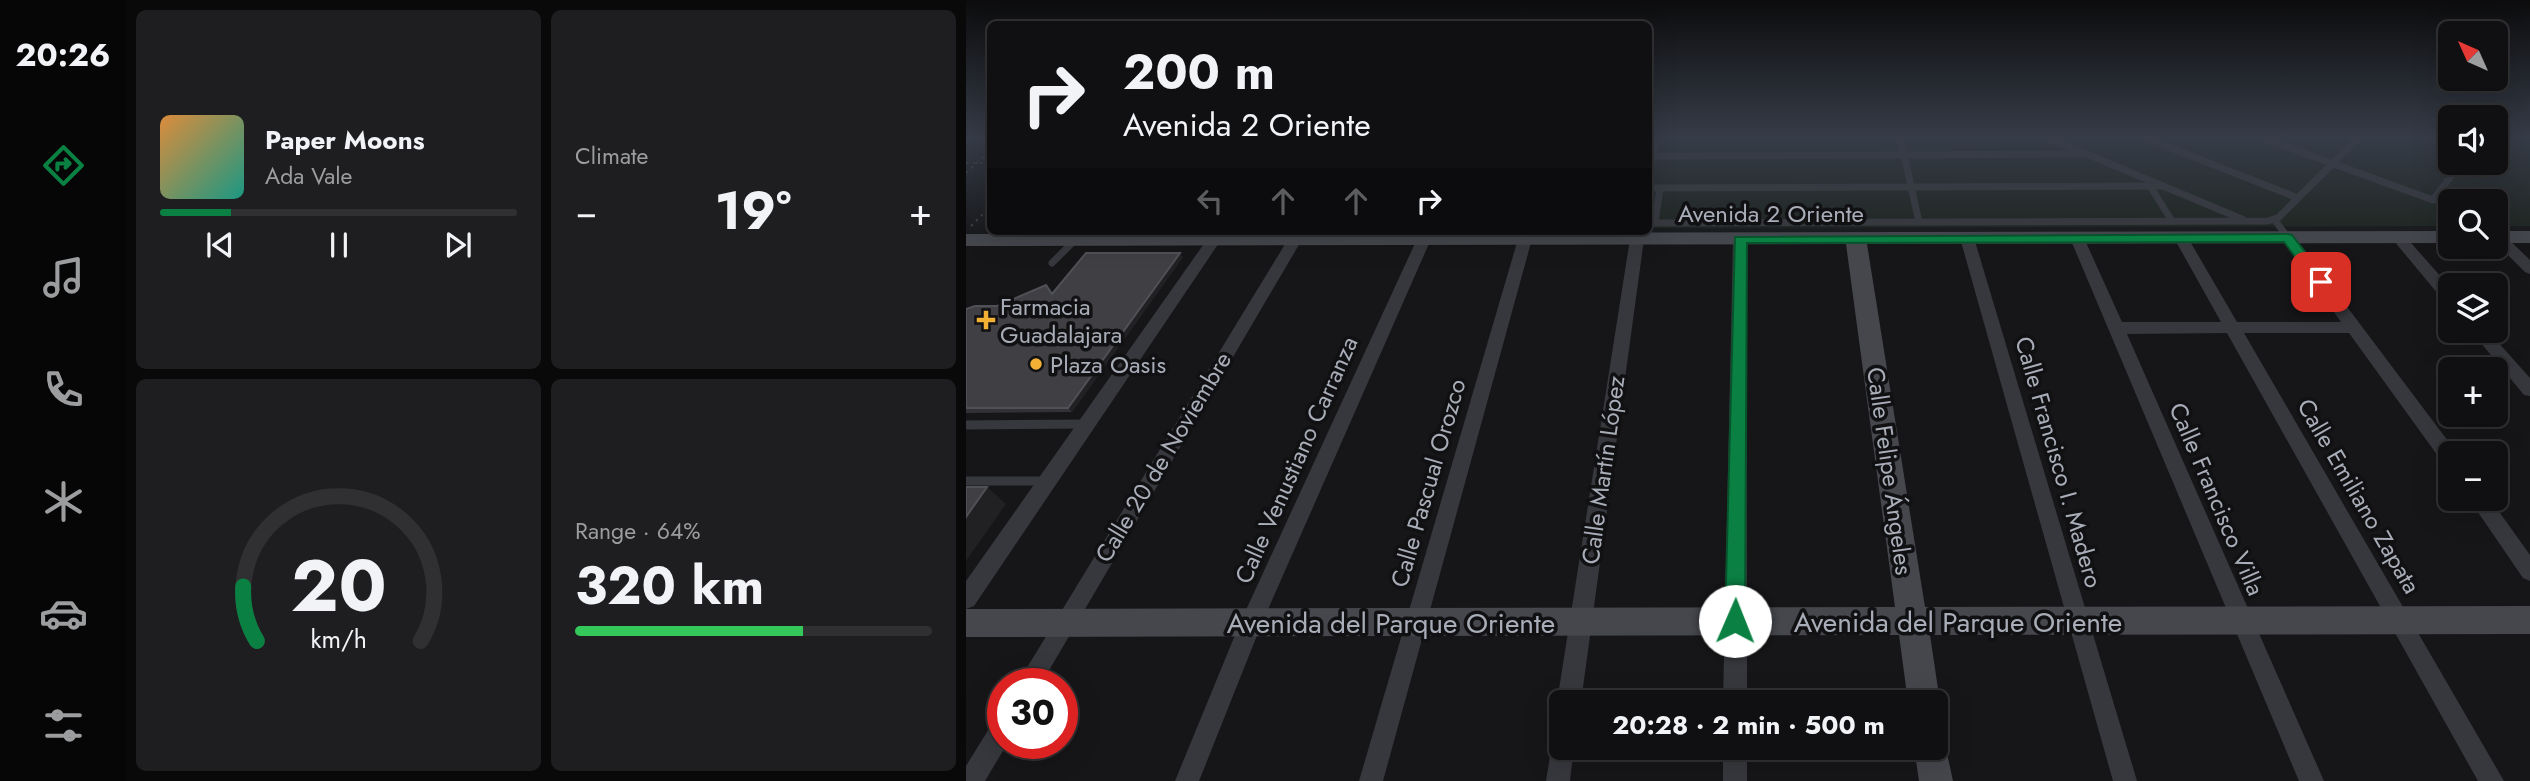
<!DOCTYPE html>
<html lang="en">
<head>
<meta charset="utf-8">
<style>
  :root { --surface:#101012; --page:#1e1e20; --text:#f1f3f6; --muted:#9c9d9f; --line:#303032; --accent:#0b8043 }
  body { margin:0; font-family:Jost,sans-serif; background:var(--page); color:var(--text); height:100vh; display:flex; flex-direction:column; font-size:26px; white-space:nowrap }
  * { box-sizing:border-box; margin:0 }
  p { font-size:23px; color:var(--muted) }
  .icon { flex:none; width:38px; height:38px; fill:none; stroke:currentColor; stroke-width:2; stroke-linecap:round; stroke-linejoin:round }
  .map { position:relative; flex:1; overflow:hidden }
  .panel { display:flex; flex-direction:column; gap:10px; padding:10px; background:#09090a; width:840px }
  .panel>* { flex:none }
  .guide { position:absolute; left:21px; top:21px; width:665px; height:214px; border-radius:10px; box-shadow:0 7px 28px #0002,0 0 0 2px var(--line); background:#101012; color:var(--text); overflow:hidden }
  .needle { width:46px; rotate:315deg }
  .controls { position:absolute; left:1472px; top:21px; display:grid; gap:14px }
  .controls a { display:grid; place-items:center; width:70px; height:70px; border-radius:10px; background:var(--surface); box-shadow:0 7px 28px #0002,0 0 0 2px var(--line); font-size:35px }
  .speed { position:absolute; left:21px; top:668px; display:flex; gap:14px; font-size:35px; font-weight:700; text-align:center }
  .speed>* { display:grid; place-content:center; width:91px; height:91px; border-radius:50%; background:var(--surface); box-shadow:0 7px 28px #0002,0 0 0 2px var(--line); line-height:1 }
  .speed .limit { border:10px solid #d22; background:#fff; color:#111 }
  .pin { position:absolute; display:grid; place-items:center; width:60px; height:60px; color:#fff; margin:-30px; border-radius:14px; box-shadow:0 4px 10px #0006 }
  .me { position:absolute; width:77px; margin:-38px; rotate:1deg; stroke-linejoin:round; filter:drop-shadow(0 0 5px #0008) }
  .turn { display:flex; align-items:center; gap:24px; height:147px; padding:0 21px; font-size:32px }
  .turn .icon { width:91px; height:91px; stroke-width:2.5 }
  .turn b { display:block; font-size:49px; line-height:60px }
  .lanes { display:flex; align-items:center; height:66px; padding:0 21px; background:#0003; justify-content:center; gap:35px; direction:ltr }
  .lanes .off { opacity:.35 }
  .big { font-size:52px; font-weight:700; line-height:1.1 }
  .panel .card { flex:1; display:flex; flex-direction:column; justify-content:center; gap:10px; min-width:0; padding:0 24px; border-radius:10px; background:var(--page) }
  .panel .dial { align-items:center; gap:0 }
  .dial svg { height:182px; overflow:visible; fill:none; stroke:var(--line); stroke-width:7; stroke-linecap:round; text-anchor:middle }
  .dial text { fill:var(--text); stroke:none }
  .song { display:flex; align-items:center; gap:21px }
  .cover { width:84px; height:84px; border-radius:10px; background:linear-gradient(135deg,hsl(30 70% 55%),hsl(170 70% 35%)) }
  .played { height:7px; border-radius:4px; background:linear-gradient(90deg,var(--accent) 20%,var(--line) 20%) }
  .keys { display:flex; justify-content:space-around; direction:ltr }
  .heat { display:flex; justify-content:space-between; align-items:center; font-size:38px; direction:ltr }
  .charge { height:10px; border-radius:5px; background:linear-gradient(90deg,#34c759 64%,var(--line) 0) }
  .panel .tiles { flex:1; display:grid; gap:10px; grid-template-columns:repeat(2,1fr) }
  .trip { position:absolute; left:583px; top:690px; width:399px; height:70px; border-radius:10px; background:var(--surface); box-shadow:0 7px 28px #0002,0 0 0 2px var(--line); font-weight:700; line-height:70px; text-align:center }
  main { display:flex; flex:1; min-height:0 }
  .tabs { display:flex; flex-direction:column; width:126px; justify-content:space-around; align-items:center; background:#060607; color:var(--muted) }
  .tabs .icon { width:49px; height:49px }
  .tabs .selected { color:var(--accent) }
  .tabs b { font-size:32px; color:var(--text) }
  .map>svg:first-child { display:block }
</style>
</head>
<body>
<main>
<nav class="tabs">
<b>20:26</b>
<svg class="icon selected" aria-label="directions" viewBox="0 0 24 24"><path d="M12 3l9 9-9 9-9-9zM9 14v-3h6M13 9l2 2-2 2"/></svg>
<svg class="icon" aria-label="music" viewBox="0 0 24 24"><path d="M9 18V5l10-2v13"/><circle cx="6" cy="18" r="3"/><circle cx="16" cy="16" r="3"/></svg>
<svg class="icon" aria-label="phone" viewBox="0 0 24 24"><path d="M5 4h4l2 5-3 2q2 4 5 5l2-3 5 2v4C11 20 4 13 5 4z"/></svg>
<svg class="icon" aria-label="climate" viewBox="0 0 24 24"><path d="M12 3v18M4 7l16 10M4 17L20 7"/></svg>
<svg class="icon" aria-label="car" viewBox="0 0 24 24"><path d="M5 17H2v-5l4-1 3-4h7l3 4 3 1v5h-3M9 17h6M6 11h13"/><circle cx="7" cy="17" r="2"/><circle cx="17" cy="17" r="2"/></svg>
<svg class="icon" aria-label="filters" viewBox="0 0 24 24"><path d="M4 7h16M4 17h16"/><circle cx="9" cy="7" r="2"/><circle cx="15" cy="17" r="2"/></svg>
</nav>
<section class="panel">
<div class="tiles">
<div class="card">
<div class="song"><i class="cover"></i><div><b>Paper Moons</b><p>Ada Vale</p></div></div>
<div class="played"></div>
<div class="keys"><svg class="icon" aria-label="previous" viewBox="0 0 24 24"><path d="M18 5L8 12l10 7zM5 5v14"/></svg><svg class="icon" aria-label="pause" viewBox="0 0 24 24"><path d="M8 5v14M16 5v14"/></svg><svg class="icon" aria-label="next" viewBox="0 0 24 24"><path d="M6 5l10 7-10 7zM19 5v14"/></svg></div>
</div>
<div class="card"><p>Climate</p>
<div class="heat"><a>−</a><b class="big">19°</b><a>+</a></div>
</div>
<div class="card dial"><svg viewBox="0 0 100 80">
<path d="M14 69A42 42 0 1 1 86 69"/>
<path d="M14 69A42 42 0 0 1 8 45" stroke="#0b8043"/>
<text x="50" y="56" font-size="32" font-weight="700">20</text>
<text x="50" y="72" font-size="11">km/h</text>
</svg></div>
<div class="card"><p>Range · 64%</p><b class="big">320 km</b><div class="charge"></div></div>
</div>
</section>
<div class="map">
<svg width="1564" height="781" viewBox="0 0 1564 781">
  <rect width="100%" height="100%" fill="#161618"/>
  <path fill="#1c231d" d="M682,137H1484V163H1530V137H1564V226H1530V201H1484V226L683,228Z"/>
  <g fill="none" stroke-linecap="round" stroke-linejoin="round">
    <g stroke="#3d3f44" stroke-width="2" stroke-dasharray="2.5 4.5" stroke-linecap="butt">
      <path d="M0,163H24"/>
      <path d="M0,173L24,151"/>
      <path d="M5,226L24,207"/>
    </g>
    <g stroke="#37383d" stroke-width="7">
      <path d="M934,137L953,222"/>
      <path d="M1080,137L1276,219"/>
      <path d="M1177,137L1332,198"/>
      <path d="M1294,137L1467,200L1495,163"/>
      <path d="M688,156L1120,154"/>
      <path d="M682,161L687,158L691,137"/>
      <path d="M1184,186L1206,221"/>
      <path d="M682,188L1197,186"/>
      <path d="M1308,219L1322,238"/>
      <path d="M682,223L1302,221L1312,218L1393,137"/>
      <path d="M689,223L694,188"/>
      <path d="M86,263L109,240"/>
    </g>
    <g stroke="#37383d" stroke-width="9">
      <path d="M0,425L121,424"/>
      <path d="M0,481H81"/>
    </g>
    <g fill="#37383d" fill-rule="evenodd">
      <path d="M247,231H261L8,606L0,609V581Z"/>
      <path d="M327,231H341L75,684H51Z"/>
      <path d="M1530,233L1537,234L1564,260V274L1559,272L1530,243Z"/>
      <path d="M1001,234L1008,238L1171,781H1147L994,238Z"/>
      <path d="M1111,234L1118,238L1156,322H1255L1208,238L1215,234L1222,238L1271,322H1375L1315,238L1317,235H1327L1491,453H1484V465L1477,463L1383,333H1278L1538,781H1512L1261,333L1161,334L1358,781H1333L1104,238Z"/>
      <path d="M1433,234L1438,235L1484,287V302L1478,301L1428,241V235Z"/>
      <path d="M458,235L465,239L296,623L233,781H209L274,623L451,239Z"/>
      <path d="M559,235L566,239L417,781H393L552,239Z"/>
      <path d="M671,235L678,239L615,702H595V710L591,702L664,239Z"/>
      <path d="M774,235L781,239V702H757L767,239Z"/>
      <path d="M1505,331H1522L1564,378V396L1558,395Z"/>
      <path d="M1503,499H1524L1564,555V581L1557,578Z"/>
      <path d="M37,715V744H41L19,781H0V766L29,719Z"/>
      <path d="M595,735V747H608L604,781H580L587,738Z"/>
      <rect x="757" y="747" width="24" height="34"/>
    </g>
    <g fill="#45474d" fill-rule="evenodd">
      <path d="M1484,231V243L901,244L959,607L1564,606V634L964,635L974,702L970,713V702H942L933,635L0,637V609L929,607L880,244L0,246V234Z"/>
      <rect x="1530" y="231" width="34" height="12"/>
      <path d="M970,732L977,735L987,781H953L948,747H970Z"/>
    </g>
  </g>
  <path fill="#323236" d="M217,257L106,412L0,413V309L31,306L86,293Z"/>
  <g fill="#212124">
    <path d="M214,253L217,257L106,412L102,408Z"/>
    <path d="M21,487L40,504L0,561V517Z"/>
  </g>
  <g fill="#3f3f44" stroke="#4f5156" stroke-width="2">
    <path d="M120,253H214L102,408H0V309L9,306H31L80,285L86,294Z"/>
    <path d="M0,487H21L0,517Z"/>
  </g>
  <linearGradient id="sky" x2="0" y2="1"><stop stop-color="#0c0c0d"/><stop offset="0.56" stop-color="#363c48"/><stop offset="1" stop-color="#363c48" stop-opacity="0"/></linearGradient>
  <rect width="1564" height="246" fill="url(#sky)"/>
  <path fill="#0b8043" stroke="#07532c" stroke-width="2" d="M1322,234L1326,235L1360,279V285H1350L1318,242L781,243L779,621L776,628L769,631L762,628L759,621L769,237Z"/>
  <g fill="#f2b134" stroke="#111113" stroke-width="2.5">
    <path d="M16.5 309.5h7v7h7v7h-7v7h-7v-7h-7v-7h7z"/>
    <circle cx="70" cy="364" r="7"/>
  </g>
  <g text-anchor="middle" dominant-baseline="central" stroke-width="7" stroke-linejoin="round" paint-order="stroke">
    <g font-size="24" fill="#a8adb8" stroke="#111113">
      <text x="805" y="213">Avenida 2 Oriente</text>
      <text transform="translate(197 457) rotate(-59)">Calle 20 de Noviembre</text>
      <text transform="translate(330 460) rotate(-66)">Calle Venustiano Carranza</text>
      <text transform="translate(1093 462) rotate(74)">Calle Francisco I. Madero</text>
      <text transform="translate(637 470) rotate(-82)">Calle Martín López</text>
      <text transform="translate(924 471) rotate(82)">Calle Felipe Ángeles</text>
      <text transform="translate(462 483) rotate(-74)">Calle Pascual Orozco</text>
      <text transform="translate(1393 496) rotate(60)">Calle Emiliano Zapata</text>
      <text transform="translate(1251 499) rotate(67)">Calle Francisco Villa</text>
    </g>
    <g font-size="24" fill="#a8adb8" stroke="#111113" text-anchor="start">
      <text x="34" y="306">Farmacia<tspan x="34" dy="28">Guadalajara</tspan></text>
      <text x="84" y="364">Plaza Oasis</text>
    </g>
    <g font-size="28" fill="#a8adb8" stroke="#111113">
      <text x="992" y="622">Avenida del Parque Oriente</text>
      <text x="425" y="623">Avenida del Parque Oriente</text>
    </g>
  </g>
</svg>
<div class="controls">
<a><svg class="needle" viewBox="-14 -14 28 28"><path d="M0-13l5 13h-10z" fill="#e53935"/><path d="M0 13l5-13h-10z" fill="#9c9d9f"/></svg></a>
<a><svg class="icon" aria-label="sound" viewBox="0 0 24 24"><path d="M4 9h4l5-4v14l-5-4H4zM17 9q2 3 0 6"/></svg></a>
<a><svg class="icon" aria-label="search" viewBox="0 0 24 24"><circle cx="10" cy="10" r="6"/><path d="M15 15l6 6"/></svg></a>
<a><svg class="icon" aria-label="layers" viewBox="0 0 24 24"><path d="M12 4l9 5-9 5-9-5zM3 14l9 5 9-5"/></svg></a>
<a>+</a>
<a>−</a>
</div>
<div class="speed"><div class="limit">30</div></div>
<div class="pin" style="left:1355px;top:282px;background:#d93025"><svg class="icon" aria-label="arrive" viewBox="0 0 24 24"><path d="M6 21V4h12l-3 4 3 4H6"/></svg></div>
<svg class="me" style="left:769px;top:621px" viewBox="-20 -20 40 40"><circle r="19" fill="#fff"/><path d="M0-13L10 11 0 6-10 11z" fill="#0b8043"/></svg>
<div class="trip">20:28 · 2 min · 500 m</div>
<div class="guide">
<div class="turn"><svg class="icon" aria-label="right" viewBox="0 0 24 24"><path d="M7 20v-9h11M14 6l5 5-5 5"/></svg><div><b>200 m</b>Avenida 2 Oriente</div></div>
<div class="lanes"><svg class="icon off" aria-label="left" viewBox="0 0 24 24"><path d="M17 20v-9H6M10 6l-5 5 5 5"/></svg><svg class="icon off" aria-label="ahead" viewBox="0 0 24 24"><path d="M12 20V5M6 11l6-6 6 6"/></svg><svg class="icon off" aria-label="ahead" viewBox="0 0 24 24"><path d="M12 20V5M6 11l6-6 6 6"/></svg><svg class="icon" aria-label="right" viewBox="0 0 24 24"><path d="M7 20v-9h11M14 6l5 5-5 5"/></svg></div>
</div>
</div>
</main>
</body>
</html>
